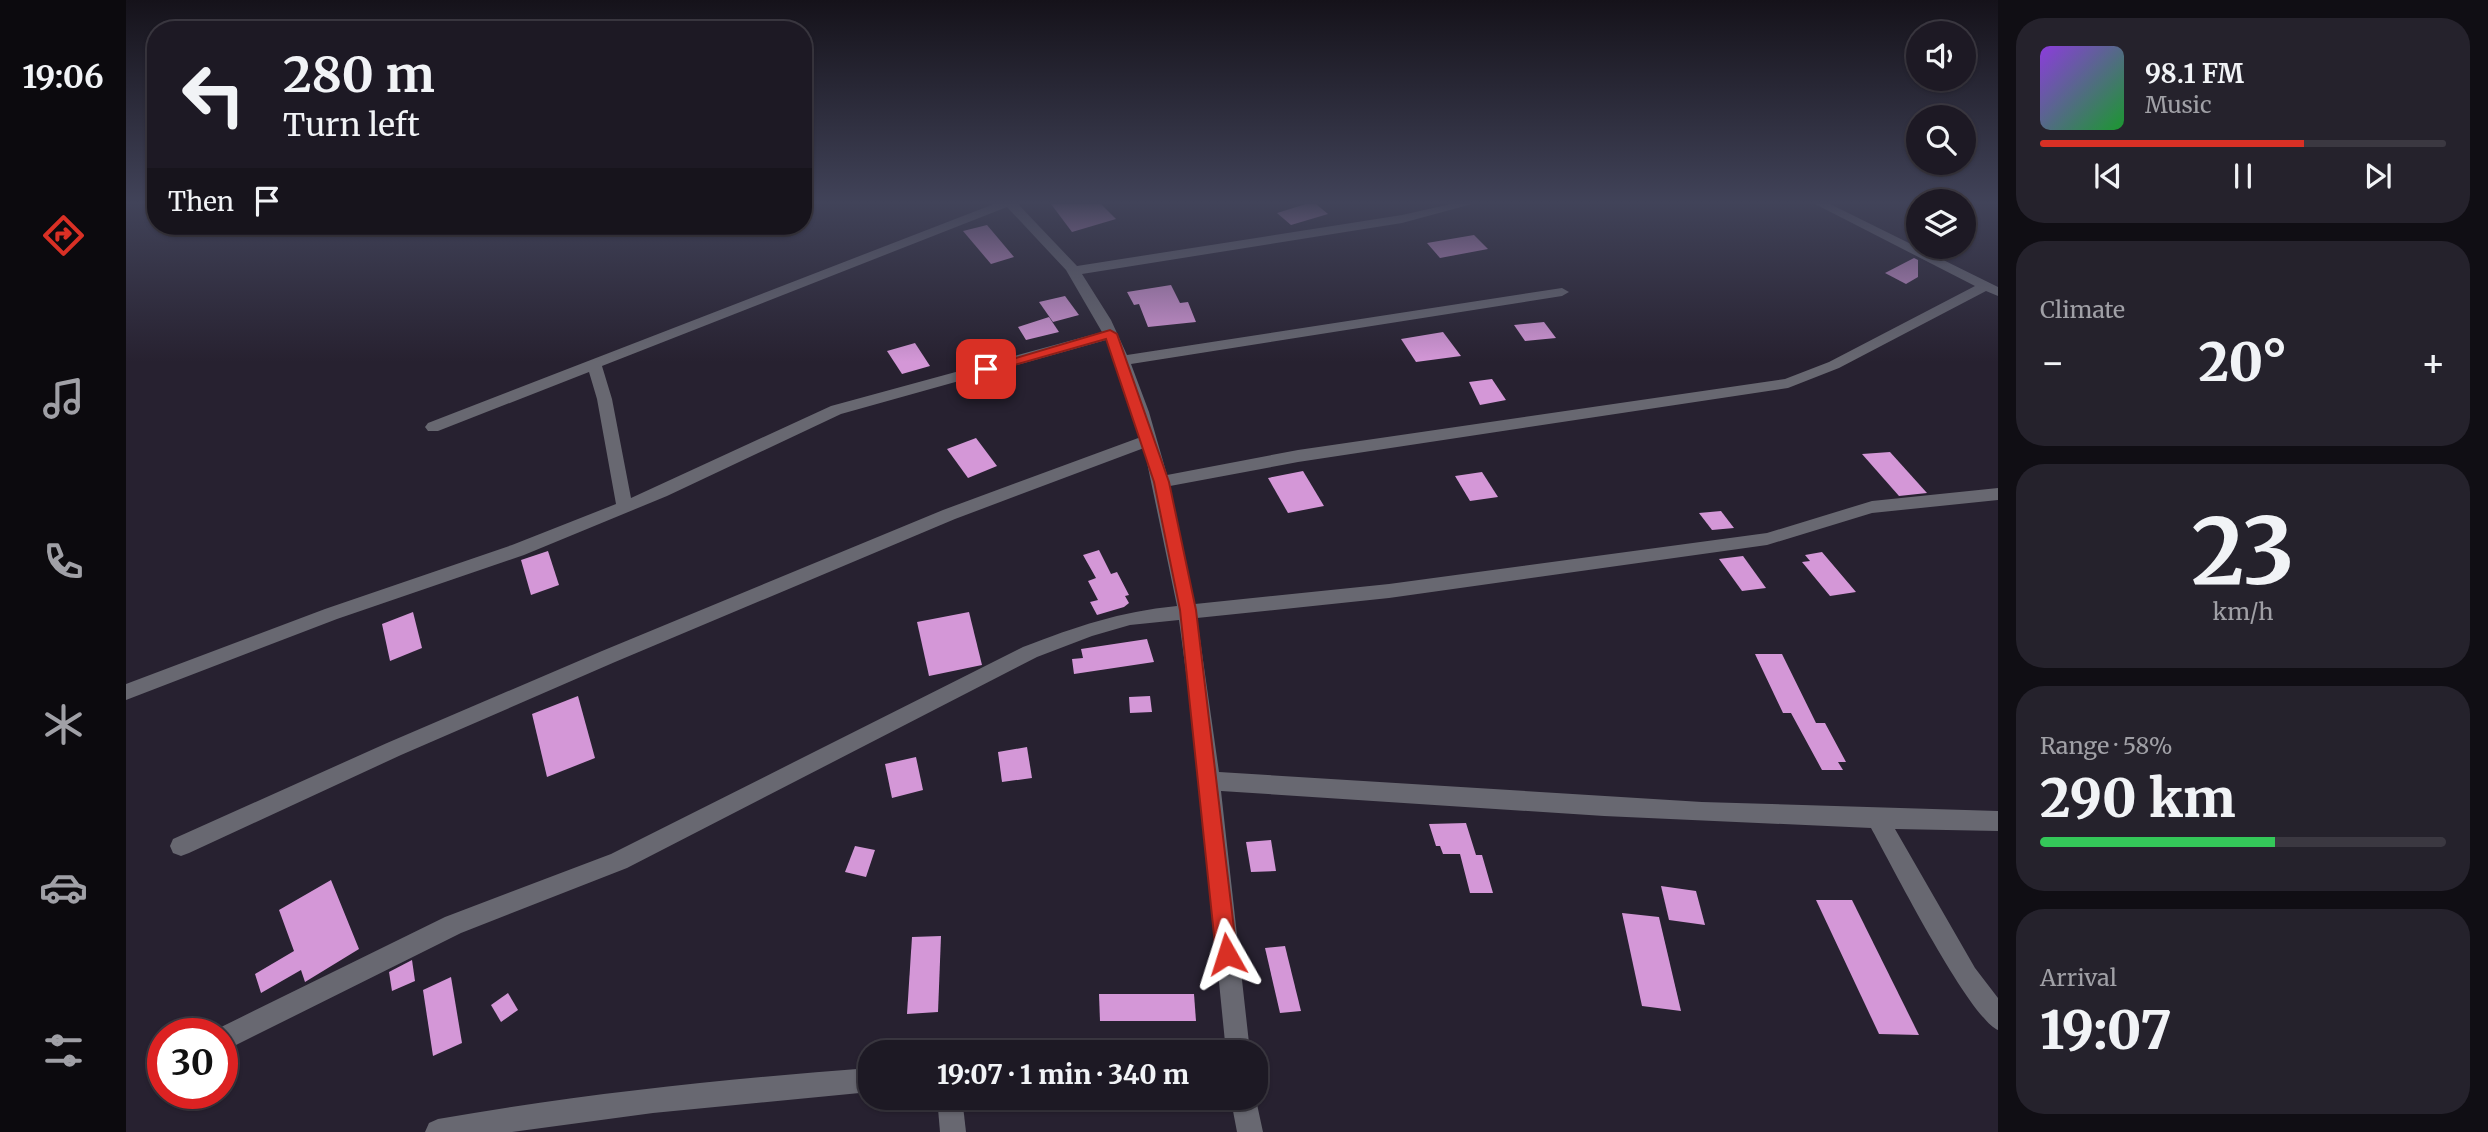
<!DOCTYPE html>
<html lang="en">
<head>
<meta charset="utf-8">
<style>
  :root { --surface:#1d1924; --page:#25222c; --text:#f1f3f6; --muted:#a0a0a6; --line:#3b3841; --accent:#d93025 }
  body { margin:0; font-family:Merriweather,serif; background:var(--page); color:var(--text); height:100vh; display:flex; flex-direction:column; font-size:26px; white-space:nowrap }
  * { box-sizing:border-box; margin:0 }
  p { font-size:23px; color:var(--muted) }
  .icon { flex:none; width:38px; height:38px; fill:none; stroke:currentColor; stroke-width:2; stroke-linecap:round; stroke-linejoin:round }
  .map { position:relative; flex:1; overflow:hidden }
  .details { display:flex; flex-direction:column; gap:18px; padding:18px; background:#100e14; width:490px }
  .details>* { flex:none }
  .hud { position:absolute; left:21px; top:21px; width:665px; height:214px; border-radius:28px; box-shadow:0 2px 5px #0004,0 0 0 2px var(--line); background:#1d1924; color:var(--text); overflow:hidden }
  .tools { position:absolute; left:1780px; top:21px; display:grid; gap:14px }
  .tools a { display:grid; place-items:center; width:70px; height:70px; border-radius:50%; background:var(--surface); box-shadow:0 2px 5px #0004,0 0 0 2px var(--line); font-size:35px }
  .speed { position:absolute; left:21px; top:1018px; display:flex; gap:14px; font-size:35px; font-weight:700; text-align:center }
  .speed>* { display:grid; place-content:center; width:91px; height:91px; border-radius:50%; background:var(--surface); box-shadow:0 2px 5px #0004,0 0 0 2px var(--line); line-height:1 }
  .speed .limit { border:10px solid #d22; background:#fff; color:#111 }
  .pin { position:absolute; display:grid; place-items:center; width:60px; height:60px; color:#fff; margin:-30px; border-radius:14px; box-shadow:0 4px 10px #0006 }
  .me { position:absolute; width:77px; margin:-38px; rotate:354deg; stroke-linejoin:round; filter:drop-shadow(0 0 5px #0008) }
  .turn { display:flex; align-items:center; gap:24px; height:147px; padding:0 21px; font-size:32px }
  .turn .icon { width:91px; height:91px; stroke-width:2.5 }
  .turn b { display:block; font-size:49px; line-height:60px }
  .then { display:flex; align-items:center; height:66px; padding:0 21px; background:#0003; gap:14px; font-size:26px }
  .big { font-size:52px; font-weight:800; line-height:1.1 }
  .details .card { flex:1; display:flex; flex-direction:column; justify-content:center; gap:10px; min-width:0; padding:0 24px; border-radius:28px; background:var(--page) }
  .details .dial { align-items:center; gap:0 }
  .dial b { font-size:91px; line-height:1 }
  .song { display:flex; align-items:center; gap:21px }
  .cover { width:84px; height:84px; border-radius:10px; background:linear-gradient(135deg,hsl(270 70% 55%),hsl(130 70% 35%)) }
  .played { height:7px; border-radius:4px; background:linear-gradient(90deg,var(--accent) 65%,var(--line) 65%) }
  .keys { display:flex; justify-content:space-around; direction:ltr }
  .heat { display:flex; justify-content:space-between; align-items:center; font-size:38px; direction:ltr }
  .charge { height:10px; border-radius:5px; background:linear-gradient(90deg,#34c759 58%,var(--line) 0) }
  .trip { position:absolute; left:732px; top:1040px; width:410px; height:70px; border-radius:28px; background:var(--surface); box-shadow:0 2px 5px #0004,0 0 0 2px var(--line); font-weight:800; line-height:70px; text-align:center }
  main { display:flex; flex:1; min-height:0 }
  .menu { display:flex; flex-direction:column; width:126px; justify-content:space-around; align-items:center; background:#0c0a0e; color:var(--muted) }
  .menu .icon { width:49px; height:49px }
  .menu .on { color:var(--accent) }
  .menu b { font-size:32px; color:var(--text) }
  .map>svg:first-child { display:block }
</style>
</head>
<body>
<main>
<nav class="menu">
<b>19:06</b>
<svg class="icon on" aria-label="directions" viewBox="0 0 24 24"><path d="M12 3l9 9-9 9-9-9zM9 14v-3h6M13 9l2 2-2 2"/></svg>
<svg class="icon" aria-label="music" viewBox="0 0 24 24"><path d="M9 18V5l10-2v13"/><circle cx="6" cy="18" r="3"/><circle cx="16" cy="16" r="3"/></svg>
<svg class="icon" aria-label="phone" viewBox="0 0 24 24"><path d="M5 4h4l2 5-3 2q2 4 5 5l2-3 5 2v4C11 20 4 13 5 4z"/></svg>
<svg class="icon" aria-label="climate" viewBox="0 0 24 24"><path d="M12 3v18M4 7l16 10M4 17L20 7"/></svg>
<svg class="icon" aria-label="car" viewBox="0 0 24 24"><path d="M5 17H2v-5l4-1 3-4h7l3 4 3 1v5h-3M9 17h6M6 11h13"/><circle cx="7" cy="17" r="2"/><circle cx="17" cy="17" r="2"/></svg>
<svg class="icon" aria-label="filters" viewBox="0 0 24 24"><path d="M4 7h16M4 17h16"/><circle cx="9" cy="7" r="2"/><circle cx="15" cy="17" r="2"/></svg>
</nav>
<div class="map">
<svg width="1872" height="1132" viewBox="0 0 1872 1132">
  <rect width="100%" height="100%" fill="#272130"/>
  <g fill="#d497d7">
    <path d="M925,204H975L990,219L946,232Z"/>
    <path d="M1180,204H1190L1202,214L1165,225L1151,213Z"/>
    <path d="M861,225L888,257L865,264L837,231Z"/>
    <path d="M1348,235L1362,249L1314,258L1301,243Z"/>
    <path d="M1788,258L1792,260V277L1780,284L1759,273Z"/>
    <path d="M1045,285L1054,303L1062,302L1070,322L1022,327L1013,304L1008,305L1001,292Z"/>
    <path d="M939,296L953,315L927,322L913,302Z"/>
    <path d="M923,317L933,332L900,340L892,327Z"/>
    <path d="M1418,322L1430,338L1399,341L1388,325Z"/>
    <path d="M1317,332L1335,356L1290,362L1275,339Z"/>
    <path d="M789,343L804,366L776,374L761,351Z"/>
    <path d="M1366,379L1380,400L1354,405L1343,382Z"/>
    <path d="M850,438L871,466L842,478L821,449Z"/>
    <path d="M1764,452L1801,493L1773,496L1736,454Z"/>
    <path d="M1177,471L1198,506L1162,513L1142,478Z"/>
    <path d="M1356,472L1372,497L1344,501L1329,476Z"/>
    <path d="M1595,511L1608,528L1586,530L1573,513Z"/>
    <path d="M973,550L985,574L991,572L1003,595L999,596L1003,603L998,607L971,615L964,602L972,600L962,581L970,578L957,555Z"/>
    <path d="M422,551L433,585L405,595L395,560Z"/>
    <path d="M1696,552L1730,592L1704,596L1676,562L1684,561L1679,555Z"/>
    <path d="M1617,556L1640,588L1616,591L1593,559Z"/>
    <path d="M287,612L296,648L264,661L256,624Z"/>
    <path d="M843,612L856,665L803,676L791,622Z"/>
    <path d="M1021,639L1028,662L948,674L946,659L957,658L955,649Z"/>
    <path d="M1629,654H1656L1690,723H1699L1720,762H1712L1717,770H1696L1665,713H1657Z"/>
    <path d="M452,696L469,758L421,777L406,714Z"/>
    <path d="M1024,696L1026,712L1004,713L1003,697Z"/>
    <path d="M901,747L906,778L876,782L872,752Z"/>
    <path d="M790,757L797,790L766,798L759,764Z"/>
    <path d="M1340,823L1350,855H1356L1367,893H1344L1334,854H1317L1314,846H1310L1303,824Z"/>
    <path d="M1145,840L1150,871L1125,872L1120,842Z"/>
    <path d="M729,846L749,850L740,877L719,872Z"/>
    <path d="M205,880L233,949L179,982L175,970L135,993L129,974L168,951L153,910Z"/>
    <path d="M1535,886L1570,891L1579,925L1543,920Z"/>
    <path d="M1690,900H1726L1793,1035L1753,1034Z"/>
    <path d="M1496,913L1533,917L1555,1011L1516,1006Z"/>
    <path d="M815,936L812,1012L781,1014L786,937Z"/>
    <path d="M1159,946L1175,1011L1154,1013L1139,948Z"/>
    <path d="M286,960L289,981L266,991L263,972Z"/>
    <path d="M325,977L336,1043L307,1056L297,990Z"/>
    <path d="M382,993L392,1010L375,1022L365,1005Z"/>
    <path d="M973,994H1068L1070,1021H974Z"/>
  </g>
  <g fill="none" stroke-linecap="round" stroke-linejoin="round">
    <g fill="#686871" fill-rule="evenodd">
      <path d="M868,204H892L951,266L1276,215L1325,204H1346L1276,223L956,274L985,320L1001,355L1436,288L1443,292L1436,296L1005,364L1023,412L1041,475L1172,450L1659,379L1703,362L1849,286L1689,204H1704L1872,287V296L1860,291L1713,368L1662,388L1172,462L1044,486L1069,604L1263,584L1641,533L1746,501L1872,488V500L1746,513L1641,545L1263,598L1071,618L1093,772L1576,802L1872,811V831L1769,829L1849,968L1872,998V1030C1843,1018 1765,864 1745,828L1478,816L1095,791L1124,1052H1100L1068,732L1053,620L1004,625L966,636L911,657L501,868L335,933L96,1052V1034H86L87,1031L319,917L485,854L897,647C952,626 992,612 1051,606L1018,448L829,519L489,662L275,755L63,853L55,856L47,853L44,846L47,839L261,743L476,651L817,510L1015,437L997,381L980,340L715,414L541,496L398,555L211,619L0,700V684L199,609L386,545L490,504L471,399L463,372L312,431H302L299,427L302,423ZM881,207L940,270L976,332L705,406L505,498L486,399L476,366Z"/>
      <path d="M744,1068V1092L527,1113L386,1132H299L303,1123L312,1119C455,1094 599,1079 744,1068Z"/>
      <path d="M1129,1095L1137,1132H1111L1107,1111L1080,1106L1077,1097Z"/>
      <path d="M811,1097H836L840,1132H814Z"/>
    </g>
  </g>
  <linearGradient id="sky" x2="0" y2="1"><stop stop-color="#15121a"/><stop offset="0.56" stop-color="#414359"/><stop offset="1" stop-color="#414359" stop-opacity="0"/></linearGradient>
  <rect width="1872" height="362" fill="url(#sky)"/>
  <path fill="#d93025" stroke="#8d1f18" stroke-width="2" d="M984,330L991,334L1043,482L1070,610L1111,954L1108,962L1101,965L1093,962L1090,954L1054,610L1028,482L980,339L860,373L853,369Z"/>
</svg>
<div class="tools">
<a><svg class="icon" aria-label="sound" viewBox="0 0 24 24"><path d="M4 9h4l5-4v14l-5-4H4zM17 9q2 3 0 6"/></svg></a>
<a><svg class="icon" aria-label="search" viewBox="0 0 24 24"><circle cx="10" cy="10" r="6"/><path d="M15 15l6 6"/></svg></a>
<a><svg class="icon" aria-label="layers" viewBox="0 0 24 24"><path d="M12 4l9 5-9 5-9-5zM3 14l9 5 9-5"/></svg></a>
</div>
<div class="speed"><div class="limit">30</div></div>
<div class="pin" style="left:860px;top:369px;background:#d93025"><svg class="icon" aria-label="arrive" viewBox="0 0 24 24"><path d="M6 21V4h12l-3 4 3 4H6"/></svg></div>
<svg class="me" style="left:1101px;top:954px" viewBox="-20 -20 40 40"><path d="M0-17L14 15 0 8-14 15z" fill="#d93025" stroke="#fff" stroke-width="4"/></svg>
<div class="trip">19:07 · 1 min · 340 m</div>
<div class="hud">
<div class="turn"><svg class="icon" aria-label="left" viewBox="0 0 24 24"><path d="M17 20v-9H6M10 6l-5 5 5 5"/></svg><div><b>280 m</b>Turn left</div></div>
<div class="then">Then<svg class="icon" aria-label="arrive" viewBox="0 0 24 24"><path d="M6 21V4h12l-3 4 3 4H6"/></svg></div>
</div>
</div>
<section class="details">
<div class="card">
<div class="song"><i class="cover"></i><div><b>98.1 FM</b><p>Music</p></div></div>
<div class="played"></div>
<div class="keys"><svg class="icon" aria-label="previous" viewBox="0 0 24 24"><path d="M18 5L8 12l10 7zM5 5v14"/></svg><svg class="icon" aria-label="pause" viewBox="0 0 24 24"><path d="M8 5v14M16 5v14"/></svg><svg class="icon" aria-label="next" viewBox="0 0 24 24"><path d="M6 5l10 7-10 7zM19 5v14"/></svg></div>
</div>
<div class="card"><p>Climate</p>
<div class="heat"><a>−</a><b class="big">20°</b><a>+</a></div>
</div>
<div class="card dial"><b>23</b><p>km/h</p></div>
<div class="card"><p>Range · 58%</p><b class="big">290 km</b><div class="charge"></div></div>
<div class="card"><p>Arrival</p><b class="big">19:07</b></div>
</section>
</main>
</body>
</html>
